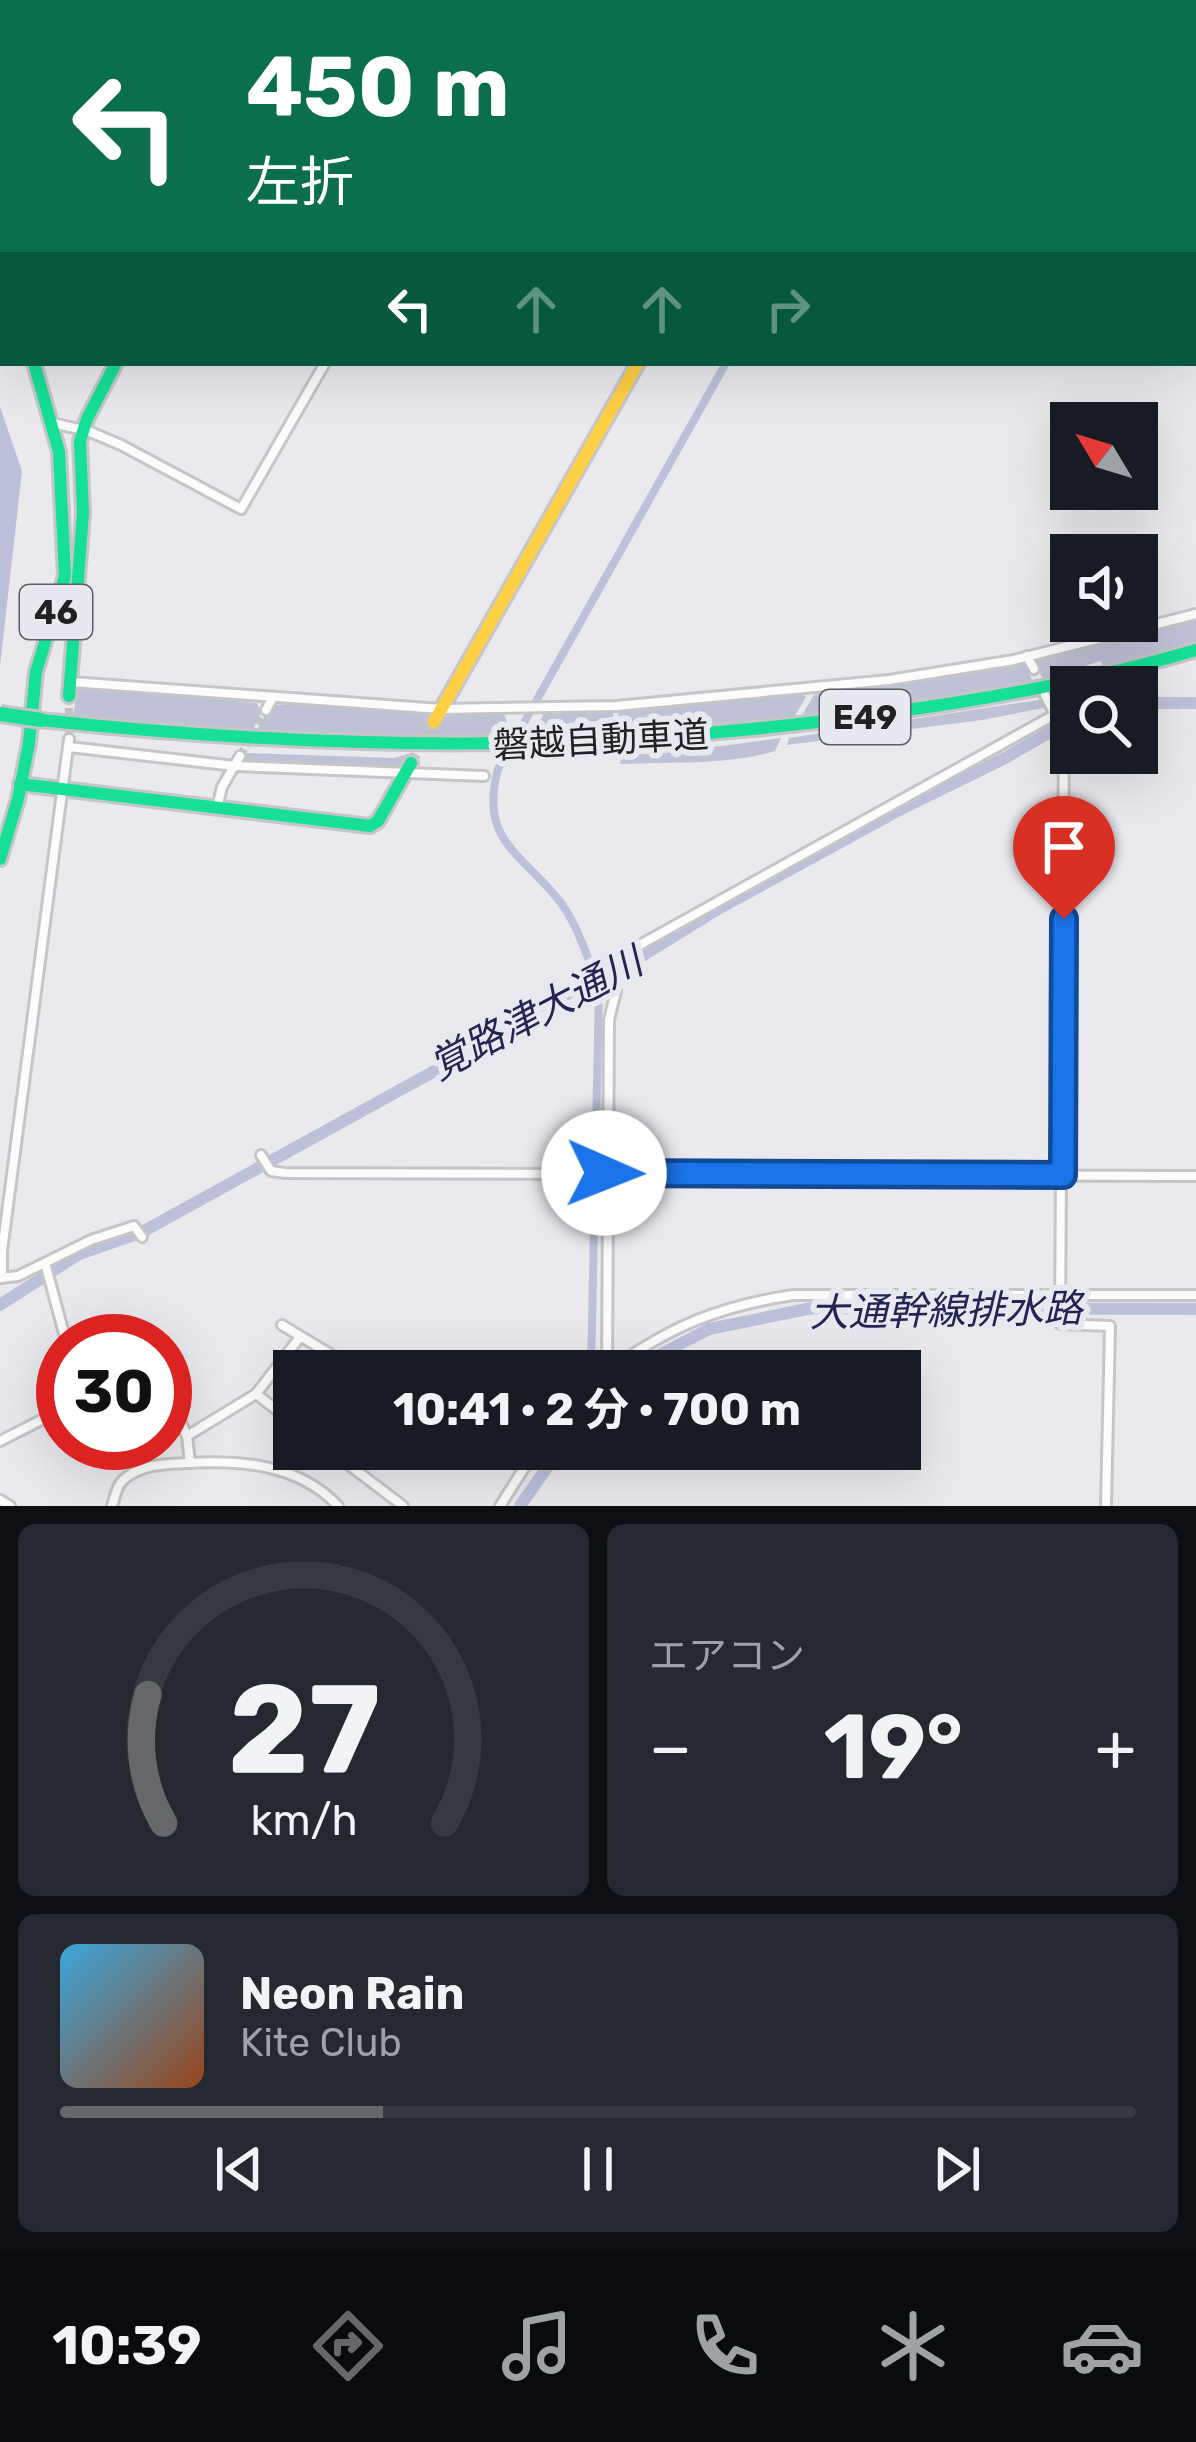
<!DOCTYPE html>
<html lang="ja">
<head>
<meta charset="utf-8">
<style>
  :root { --surface:#171b24; --page:#242831; --text:#f1f3f6; --muted:#9ea1a6; --line:#363941; --accent:#66676b }
  body { margin:0; font-family:Rubik,"Noto Sans JP",sans-serif; background:var(--page); color:var(--text); height:100vh; display:flex; flex-direction:column; font-size:45px; white-space:nowrap }
  * { box-sizing:border-box; margin:0 }
  p { font-size:39px; color:var(--muted) }
  .icon { flex:none; width:66px; height:66px; fill:none; stroke:currentColor; stroke-width:2; stroke-linecap:round; stroke-linejoin:round }
  .map { position:relative; height:1506px; overflow:hidden }
  .side { display:flex; flex-direction:column; gap:18px; padding:18px; background:#0d0f14; flex:1 }
  .side>* { flex:none }
  .guide { position:absolute; left:0px; top:0px; width:1197px; height:366px; box-shadow:0 12px 48px #0002; background:#0b6e4f; color:#fff; overflow:hidden }
  .needle { width:78px; rotate:308deg }
  .fabs { position:absolute; left:1050px; top:402px; display:grid; gap:24px }
  .fabs a { display:grid; place-items:center; width:108px; height:108px; border-radius:0px; background:var(--surface); box-shadow:0 12px 48px #0002; font-size:60px }
  .speed { position:absolute; left:36px; top:1314px; display:flex; gap:24px; font-size:60px; font-weight:700; text-align:center }
  .speed>* { display:grid; place-content:center; width:156px; height:156px; border-radius:50%; background:var(--surface); box-shadow:0 12px 48px #0002; line-height:1 }
  .speed .limit { border:18px solid #d22; background:#fff; color:#111 }
  .pin { position:absolute; display:grid; place-items:center; width:102px; height:102px; color:#fff; margin:-123px -51px; border-radius:50% 50% 50% 0; rotate:-45deg; box-shadow:0 0 12px #0007 }
  .pin .icon { rotate:45deg }
  .me { position:absolute; width:132px; margin:-66px; rotate:91deg; stroke-linejoin:round; filter:drop-shadow(0 0 9px #0008) }
  .turn { display:flex; align-items:center; gap:42px; height:252px; padding:0 48px; font-size:54px }
  .turn .icon { width:156px; height:156px; stroke-width:2.5 }
  .turn b { display:block; font-size:84px; line-height:102px }
  .lanes { display:flex; align-items:center; height:114px; padding:0 48px; background:#0003; justify-content:center; gap:60px; direction:ltr }
  .lanes .off { opacity:.35 }
  .big { font-size:90px; font-weight:700; line-height:1.1 }
  .side .widget { flex:1; display:flex; flex-direction:column; justify-content:center; gap:18px; min-width:0; padding:0 42px; border-radius:18px; background:var(--page) }
  .side .dial { align-items:center; gap:0 }
  .dial svg { height:312px; overflow:visible; fill:none; stroke:var(--line); stroke-width:7; stroke-linecap:round; text-anchor:middle }
  .dial text { fill:var(--text); stroke:none }
  .song { display:flex; align-items:center; gap:36px }
  .cover { width:144px; height:144px; border-radius:18px; background:linear-gradient(135deg,hsl(200 70% 55%),hsl(20 70% 35%)) }
  .played { height:12px; border-radius:6px; background:linear-gradient(90deg,var(--accent) 30%,var(--line) 30%) }
  .keys { display:flex; justify-content:space-around; direction:ltr }
  .heat { display:flex; justify-content:space-between; align-items:center; font-size:66px; direction:ltr }
  .side .tiles { flex:1; display:grid; gap:18px; grid-template-columns:1fr 1fr }
  .widget:last-child { grid-column:span 2 }
  .trip { position:absolute; left:273px; top:1350px; width:648px; height:120px; border-radius:0px; background:var(--surface); box-shadow:0 12px 48px #0002; font-weight:700; line-height:120px; text-align:center }
  .tab-bar { display:flex; height:192px; justify-content:space-around; align-items:center; background:#090b0e; color:var(--muted) }
  .tab-bar .icon { width:84px; height:84px }
  .tab-bar .on { color:var(--accent) }
  .tab-bar b { font-size:54px; color:var(--text) }
  .map>svg:first-child { display:block }
</style>
</head>
<body>
<div class="map">
<svg width="1196" height="1506" viewBox="0 0 1196 1506">
  <rect width="100%" height="100%" fill="#e9e9ee"/>
  <g fill="#bfc2d6">
    <path d="M1196,618V645L1106,669L1100,661L1082,667L1081,674L1044,682L1035,661L1038,658Z"/>
    <path d="M1025,663L1034,685L799,720L814,695L822,693L885,687Z"/>
    <path d="M83,686L257,703L261,713L251,733L73,717L77,691Z"/>
    <path d="M801,693L806,697L793,719L619,734L618,710Z"/>
    <path d="M1045,699L1048,707L982,720L787,745L789,738Z"/>
    <path d="M298,704L426,711L430,714V722L420,738L255,733L271,705Z"/>
    <path d="M613,711L615,738L531,741L544,713Z"/>
    <path d="M445,712L504,713L507,722L497,740L428,738Z"/>
    <path d="M781,738L775,751C729,765 669,762 620,764L622,755L722,746Z"/>
    <path d="M245,753L394,758L411,753L399,770L237,764Z"/>
  </g>
  <path fill="#bcc0d9" d="M0,407L22,471L0,666Z"/>
  <g fill="none" stroke-linecap="round" stroke-linejoin="round">
    <g stroke="#bcc0d9" stroke-width="8">
      <path d="M930,3L931,0"/>
      <path d="M591,1371L599,988C588,959 579,928 561,903C524,854 478,842 498,769L726,363"/>
    </g>
    <g stroke="#bcc0d9" stroke-width="12">
      <path d="M1137,703H1196"/>
      <path d="M0,1305L79,1254L142,1232L440,1068L534,1009L591,983L599,988L634,961L718,909L901,809L1005,758L1071,720"/>
      <path d="M637,1371L646,1362L709,1329L812,1308L1196,1309"/>
      <path d="M520,1506L560,1449"/>
    </g>
    <g stroke="#c1c1c6" stroke-width="8" stroke-dasharray="8 4" stroke-linecap="butt">
      <path d="M69,696V739"/>
      <path d="M240,756L266,710"/>
    </g>
    <path stroke="#c1c1c6" stroke-width="10" stroke-dasharray="10 5" stroke-linecap="butt" d="M411,763L434,722"/>
    <g stroke="#c6c6c9" stroke-width="14">
      <g id="street">
        <path d="M83,0V3"/>
        <path d="M306,3L307,0"/>
        <path d="M52,423L88,431L121,445L241,509L325,363"/>
        <path d="M1027,656L1034,669"/>
        <path d="M71,682L441,709L616,706L889,680L1014,660L1196,614"/>
        <path d="M1045,695L1064,732L1060,1324L1110,1326L1106,1506"/>
        <path d="M266,710L272,699"/>
        <path d="M69,747L235,766L484,776"/>
        <path d="M217,808L222,787L240,756"/>
        <path d="M604,963L616,991L609,1020L607,1371"/>
        <path d="M582,977L1056,714"/>
        <path d="M261,1155L271,1171L285,1173L1196,1176"/>
        <path d="M45,1263L66,1341"/>
        <path d="M0,1278L18,1276L91,1240L134,1226L142,1237"/>
        <path d="M2,1278V1251L69,739"/>
        <path d="M282,1325L358,1371"/>
        <path d="M609,1371C668,1327 719,1306 793,1295H1196"/>
        <path d="M165,1389L187,1436L190,1463"/>
        <path d="M256,1394L294,1423"/>
        <path d="M187,1436L256,1394L300,1337"/>
        <path d="M0,1441L63,1409"/>
        <path d="M328,1449L403,1506"/>
        <path d="M491,1449L524,1468"/>
        <path d="M0,1500L10,1506"/>
        <path d="M112,1506C115,1497 116,1487 123,1480C141,1464 164,1464 187,1463C241,1460 299,1464 338,1506"/>
        <path d="M500,1506L536,1449"/>
      </g>
    </g>
    <g stroke="#c6c6c9" stroke-width="18">
      <g id="fast">
        <path d="M130,3L131,0"/>
        <path d="M1194,323L1196,324"/>
        <path d="M69,696L83,513L80,441L87,419L116,363"/>
        <path d="M41,720C331,751 604,754 893,712C995,698 1097,679 1196,650"/>
        <path d="M20,784L370,826L378,821L411,763"/>
        <path d="M0,859L18,799L29,743L36,672L65,576L59,452L34,363"/>
      </g>
    </g>
    <g stroke="#c6c6c9" stroke-width="18">
      <g id="slow">
        <path d="M842,3L843,0"/>
        <path d="M0,59L3,75"/>
        <path d="M434,722L638,363"/>
      </g>
    </g>
    <g stroke="#c6c6c9" stroke-width="18">
      <path id="jam" d="M622,0L627,3"/>
    </g>
    <use href="#street" stroke="#fcfcfc" stroke-width="8"/>
    <use href="#fast" stroke="#16e098" stroke-width="12"/>
    <use href="#slow" stroke="#ffcf43" stroke-width="12"/>
    <use href="#jam" stroke="#f24e42" stroke-width="12"/>
    <g stroke="#c6c6c9" stroke-width="20" stroke-linecap="butt">
      <path id="fast-bridge" d="M0,714L41,720"/>
    </g>
    <use href="#fast-bridge" stroke="#16e098" stroke-width="14"/>
  </g>
  <g fill="none" stroke-linecap="round" stroke-linejoin="round">
    <g stroke="#114b97" stroke-width="30">
      <path id="route" d="M604,1173L1063,1175L1064,919"/>
    </g>
    <use href="#route" stroke="#1a73e8" stroke-width="21"/>
  </g>
  <g text-anchor="middle" dominant-baseline="central" stroke-width="12" stroke-linejoin="round" paint-order="stroke">
    <g fill="#e7e8f0" stroke="#5c5d61" stroke-width="3">
      <rect x="20" y="585" width="72" height="54" rx="9"/>
      <rect x="820" y="690" width="90" height="54" rx="9"/>
    </g>
    <g font-size="33" font-weight="bold" fill="#202124">
      <text x="56" y="612">46</text>
      <text x="865" y="717">E49</text>
    </g>
    <g font-size="36" fill="#202124" stroke="#e7e8f0">
      <text transform="translate(601 740) rotate(-3)">磐越自動車道</text>
    </g>
    <g font-size="39" font-style="italic" fill="#222551" stroke="#e7e8f0">
      <text transform="translate(536 1014) rotate(-28)">覚路津大通川</text>
      <text transform="translate(946 1311) rotate(-1)">大通幹線排水路</text>
    </g>
  </g>
</svg>
<div class="fabs">
<a><svg class="needle" viewBox="-14 -14 28 28"><path d="M0-13l5 13h-10z" fill="#e53935"/><path d="M0 13l5-13h-10z" fill="#9ea1a6"/></svg></a>
<a><svg class="icon" aria-label="sound" viewBox="0 0 24 24"><path d="M4 9h4l5-4v14l-5-4H4zM17 9q2 3 0 6"/></svg></a>
<a><svg class="icon" aria-label="search" viewBox="0 0 24 24"><circle cx="10" cy="10" r="6"/><path d="M15 15l6 6"/></svg></a>
</div>
<div class="speed"><div class="limit">30</div></div>
<div class="pin" style="left:1064px;top:919px;background:#d93025"><svg class="icon" aria-label="arrive" viewBox="0 0 24 24"><path d="M6 21V4h12l-3 4 3 4H6"/></svg></div>
<svg class="me" style="left:604px;top:1173px" viewBox="-20 -20 40 40"><circle r="19" fill="#fff"/><path d="M0-13L10 11 0 6-10 11z" fill="#1a73e8"/></svg>
<div class="trip">10:41 · 2 分 · 700 m</div>
<div class="guide">
<div class="turn"><svg class="icon" aria-label="left" viewBox="0 0 24 24"><path d="M17 20v-9H6M10 6l-5 5 5 5"/></svg><div><b>450 m</b>左折</div></div>
<div class="lanes"><svg class="icon" aria-label="left" viewBox="0 0 24 24"><path d="M17 20v-9H6M10 6l-5 5 5 5"/></svg><svg class="icon off" aria-label="ahead" viewBox="0 0 24 24"><path d="M12 20V5M6 11l6-6 6 6"/></svg><svg class="icon off" aria-label="ahead" viewBox="0 0 24 24"><path d="M12 20V5M6 11l6-6 6 6"/></svg><svg class="icon off" aria-label="right" viewBox="0 0 24 24"><path d="M7 20v-9h11M14 6l5 5-5 5"/></svg></div>
</div>
</div>
<section class="side">
<div class="tiles">
<div class="widget dial"><svg viewBox="0 0 100 80">
<path d="M14 69A42 42 0 1 1 86 69"/>
<path d="M14 69A42 42 0 0 1 10 36" stroke="#66676b"/>
<text x="50" y="56" font-size="32" font-weight="700">27</text>
<text x="50" y="72" font-size="11">km/h</text>
</svg></div>
<div class="widget"><p>エアコン</p>
<div class="heat"><a>−</a><b class="big">19°</b><a>+</a></div>
</div>
<div class="widget">
<div class="song"><i class="cover"></i><div><b>Neon Rain</b><p>Kite Club</p></div></div>
<div class="played"></div>
<div class="keys"><svg class="icon" aria-label="previous" viewBox="0 0 24 24"><path d="M18 5L8 12l10 7zM5 5v14"/></svg><svg class="icon" aria-label="pause" viewBox="0 0 24 24"><path d="M8 5v14M16 5v14"/></svg><svg class="icon" aria-label="next" viewBox="0 0 24 24"><path d="M6 5l10 7-10 7zM19 5v14"/></svg></div>
</div>
</div>
</section>
<nav class="tab-bar">
<b>10:39</b>
<svg class="icon on" aria-label="directions" viewBox="0 0 24 24"><path d="M12 3l9 9-9 9-9-9zM9 14v-3h6M13 9l2 2-2 2"/></svg>
<svg class="icon" aria-label="music" viewBox="0 0 24 24"><path d="M9 18V5l10-2v13"/><circle cx="6" cy="18" r="3"/><circle cx="16" cy="16" r="3"/></svg>
<svg class="icon" aria-label="phone" viewBox="0 0 24 24"><path d="M5 4h4l2 5-3 2q2 4 5 5l2-3 5 2v4C11 20 4 13 5 4z"/></svg>
<svg class="icon" aria-label="climate" viewBox="0 0 24 24"><path d="M12 3v18M4 7l16 10M4 17L20 7"/></svg>
<svg class="icon" aria-label="car" viewBox="0 0 24 24"><path d="M5 17H2v-5l4-1 3-4h7l3 4 3 1v5h-3M9 17h6M6 11h13"/><circle cx="7" cy="17" r="2"/><circle cx="17" cy="17" r="2"/></svg>
</nav>
</body>
</html>
